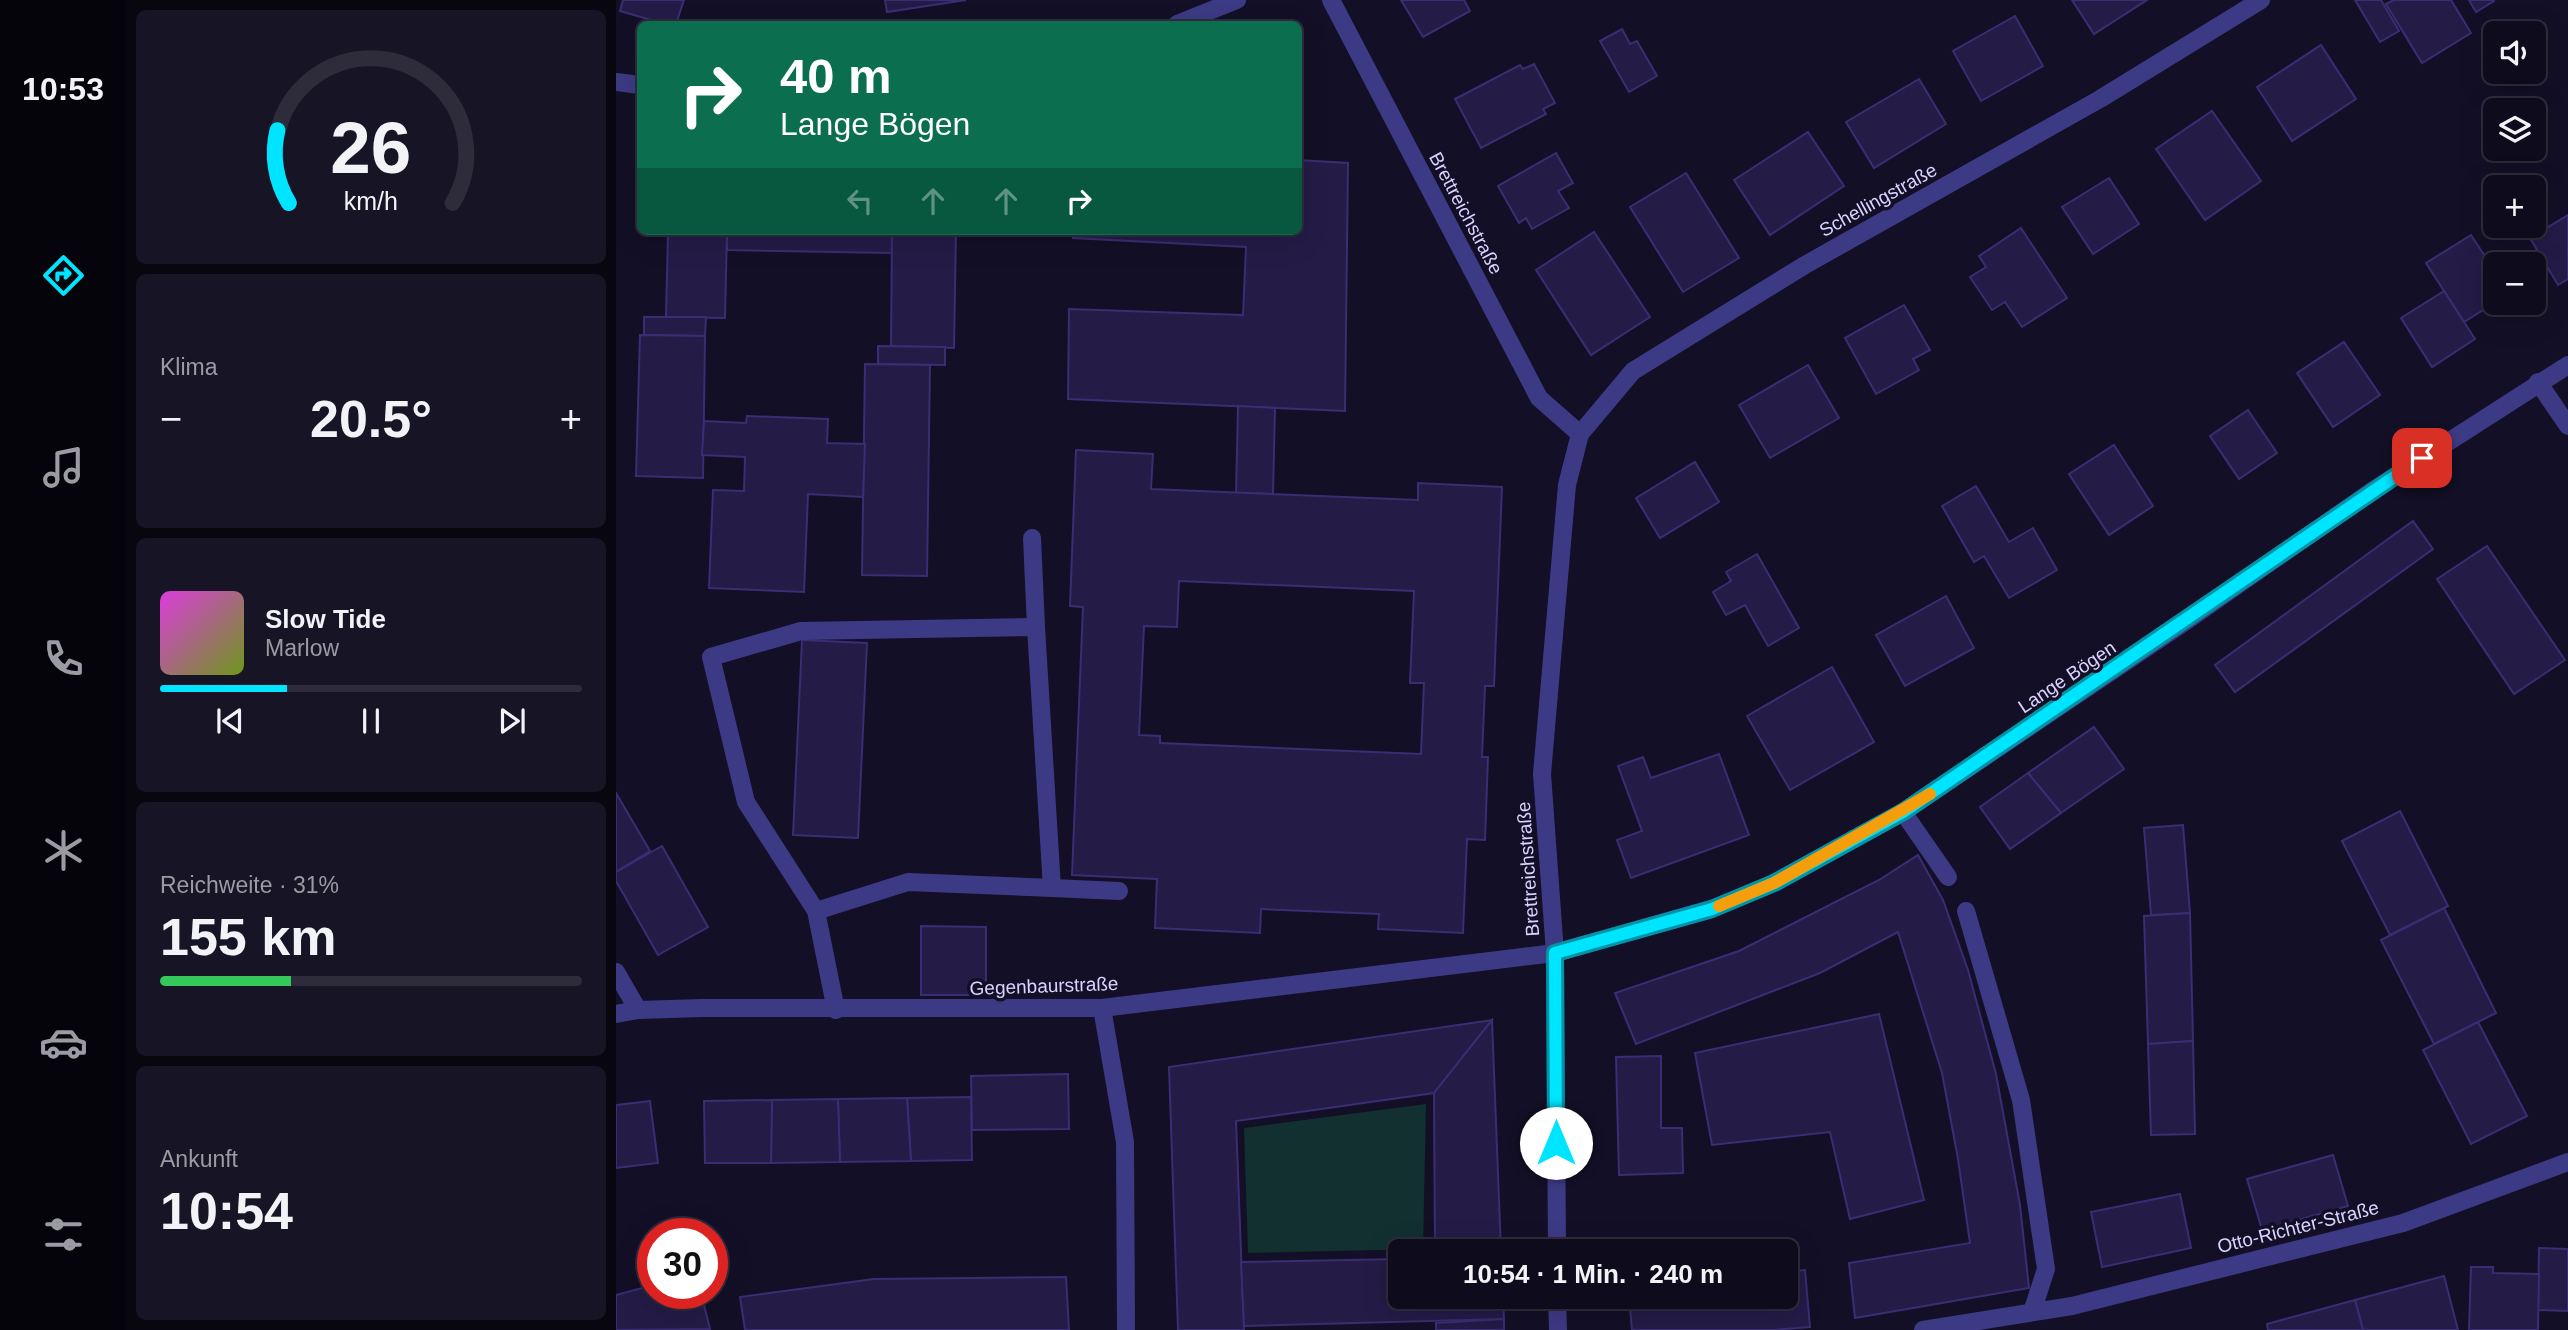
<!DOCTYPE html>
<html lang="de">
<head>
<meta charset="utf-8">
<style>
  :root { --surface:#0e0b1c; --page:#171425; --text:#f1f3f6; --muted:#9b9ba3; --line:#2e2b3b; --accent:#00e5ff }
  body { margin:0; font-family:Arial,sans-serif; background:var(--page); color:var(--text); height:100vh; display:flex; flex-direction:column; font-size:26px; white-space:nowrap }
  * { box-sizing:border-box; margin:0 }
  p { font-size:23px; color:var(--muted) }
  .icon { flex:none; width:38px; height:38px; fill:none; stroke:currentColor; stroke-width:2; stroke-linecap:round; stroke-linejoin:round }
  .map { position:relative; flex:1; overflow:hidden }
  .sheet { display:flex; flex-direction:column; gap:10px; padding:10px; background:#08060f; width:490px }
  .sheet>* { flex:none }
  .top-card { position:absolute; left:21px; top:21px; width:665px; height:214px; border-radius:10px; box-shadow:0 7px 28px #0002,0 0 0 2px var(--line); background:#0b6e4f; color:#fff; overflow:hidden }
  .controls { position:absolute; left:1867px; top:21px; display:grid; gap:14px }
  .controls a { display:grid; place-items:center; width:63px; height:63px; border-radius:10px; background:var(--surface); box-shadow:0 7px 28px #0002,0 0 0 2px var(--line); font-size:35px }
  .speed { position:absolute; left:21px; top:1218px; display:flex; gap:14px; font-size:35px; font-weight:700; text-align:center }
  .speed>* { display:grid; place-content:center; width:91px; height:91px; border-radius:50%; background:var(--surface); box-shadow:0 7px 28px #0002,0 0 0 2px var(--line); line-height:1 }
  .speed .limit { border:10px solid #d22; background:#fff; color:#111 }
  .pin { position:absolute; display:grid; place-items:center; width:60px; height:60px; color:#fff; margin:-30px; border-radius:14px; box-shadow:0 4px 10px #0006 }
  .me { position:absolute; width:77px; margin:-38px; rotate:0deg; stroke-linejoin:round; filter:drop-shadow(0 0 5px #0008) }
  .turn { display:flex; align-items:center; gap:24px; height:147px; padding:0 28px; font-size:32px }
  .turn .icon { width:91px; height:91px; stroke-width:2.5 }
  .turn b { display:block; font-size:49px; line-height:60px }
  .lanes { display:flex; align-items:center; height:66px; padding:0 28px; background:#0003; justify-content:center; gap:35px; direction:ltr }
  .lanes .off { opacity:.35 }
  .big { font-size:52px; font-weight:600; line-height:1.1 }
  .sheet .card { flex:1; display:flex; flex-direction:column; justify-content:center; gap:10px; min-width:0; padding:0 24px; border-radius:10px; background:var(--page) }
  .sheet .dial { align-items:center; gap:0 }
  .dial svg { height:182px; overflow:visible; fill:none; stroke:var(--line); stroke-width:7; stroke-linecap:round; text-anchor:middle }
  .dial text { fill:var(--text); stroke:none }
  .song { display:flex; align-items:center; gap:21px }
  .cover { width:84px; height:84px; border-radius:10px; background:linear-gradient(135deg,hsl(300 70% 55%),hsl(80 70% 35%)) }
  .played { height:7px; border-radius:4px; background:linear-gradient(90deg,var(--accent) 30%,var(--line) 30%) }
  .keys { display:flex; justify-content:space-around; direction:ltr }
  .heat { display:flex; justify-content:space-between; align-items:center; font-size:38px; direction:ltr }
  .charge { height:10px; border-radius:5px; background:linear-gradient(90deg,#34c759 31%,var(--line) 0) }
  .trip { position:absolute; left:772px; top:1239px; width:410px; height:70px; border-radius:10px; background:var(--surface); box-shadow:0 7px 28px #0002,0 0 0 2px var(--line); font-weight:600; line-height:70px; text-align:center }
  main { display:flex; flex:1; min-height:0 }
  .tabs { display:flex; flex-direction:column; width:126px; justify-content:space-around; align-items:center; background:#06040b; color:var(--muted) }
  .tabs .icon { width:49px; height:49px }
  .tabs .active { color:var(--accent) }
  .tabs b { font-size:32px; color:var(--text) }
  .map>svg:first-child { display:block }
</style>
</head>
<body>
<main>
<nav class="tabs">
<b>10:53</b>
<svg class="icon active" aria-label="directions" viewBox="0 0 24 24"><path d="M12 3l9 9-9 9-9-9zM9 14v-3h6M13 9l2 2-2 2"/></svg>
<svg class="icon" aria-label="music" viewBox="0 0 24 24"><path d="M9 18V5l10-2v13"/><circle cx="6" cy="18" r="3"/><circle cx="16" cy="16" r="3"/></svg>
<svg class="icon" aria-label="phone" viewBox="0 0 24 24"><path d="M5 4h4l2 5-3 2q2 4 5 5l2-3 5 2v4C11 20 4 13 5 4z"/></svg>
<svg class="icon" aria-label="climate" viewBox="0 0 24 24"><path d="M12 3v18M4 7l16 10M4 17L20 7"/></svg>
<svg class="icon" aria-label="car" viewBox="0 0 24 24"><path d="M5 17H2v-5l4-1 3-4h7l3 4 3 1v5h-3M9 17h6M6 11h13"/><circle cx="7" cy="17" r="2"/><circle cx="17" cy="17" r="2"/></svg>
<svg class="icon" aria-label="filters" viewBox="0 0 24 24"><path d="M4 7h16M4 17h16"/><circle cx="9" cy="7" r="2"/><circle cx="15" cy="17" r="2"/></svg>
</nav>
<section class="sheet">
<div class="card dial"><svg viewBox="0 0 100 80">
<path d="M14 69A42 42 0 1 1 86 69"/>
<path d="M14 69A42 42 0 0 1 9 37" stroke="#00e5ff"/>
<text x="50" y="56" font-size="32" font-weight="700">26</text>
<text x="50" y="72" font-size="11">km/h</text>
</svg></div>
<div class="card"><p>Klima</p>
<div class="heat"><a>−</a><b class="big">20.5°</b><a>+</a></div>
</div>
<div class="card">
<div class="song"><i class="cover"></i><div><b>Slow Tide</b><p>Marlow</p></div></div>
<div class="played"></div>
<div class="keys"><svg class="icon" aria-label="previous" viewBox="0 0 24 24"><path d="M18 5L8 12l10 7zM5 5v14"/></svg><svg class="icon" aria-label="pause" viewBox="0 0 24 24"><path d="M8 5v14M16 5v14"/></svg><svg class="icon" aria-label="next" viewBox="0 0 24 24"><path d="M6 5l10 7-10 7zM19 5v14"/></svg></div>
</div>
<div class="card"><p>Reichweite · 31%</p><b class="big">155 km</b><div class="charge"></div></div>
<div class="card"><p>Ankunft</p><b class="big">10:54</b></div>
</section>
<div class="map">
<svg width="1952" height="1330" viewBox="0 0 1952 1330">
  <rect width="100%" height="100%" fill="#130f26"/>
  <path fill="#12302f" d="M810,1104L807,1249L632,1253L628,1128Z"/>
  <g fill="#241b47" stroke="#3b2d73" stroke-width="2" fill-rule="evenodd">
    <path d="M7,0H68L60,24H49L4,11Z"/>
    <path d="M269,0H350L271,12Z"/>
    <path d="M785,0H848L854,11L807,37Z"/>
    <path d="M1456,0H1531L1478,34Z"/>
    <path d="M1739,0H1765L1783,31L1764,42Z"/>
    <path d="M1778,0H1835L1855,33L1806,63L1770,4Z"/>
    <path d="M1853,0H1878V1L1860,12Z"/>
    <path d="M1399,16L1427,66L1365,101L1337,51Z"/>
    <path d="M1006,29L1014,44L1021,41L1041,76L1013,92L984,41Z"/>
    <path d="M1705,45L1740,99L1676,141L1641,87Z"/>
    <path d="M918,64L939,103L927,109L930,114L865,148L839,99L904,65L907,69Z"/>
    <path d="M1303,79L1330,124L1258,168L1230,122Z"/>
    <path d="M1596,111L1645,181L1589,220L1540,149Z"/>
    <path d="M1192,132L1228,186L1154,235L1118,180Z"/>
    <path d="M940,153L957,183L942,191L953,208L916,229L910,218L903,223L882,186Z"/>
    <path d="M682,160L732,163L729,411L452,399L453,309L627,315L630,247L457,238L458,231H682Z"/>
    <path d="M1070,173L1123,258L1067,292L1014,207Z"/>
    <path d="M1493,178L1523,224L1477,254L1446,207Z"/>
    <path d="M1952,215V279L1942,285L1914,238Z"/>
    <path d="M1405,228L1451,298L1406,327L1389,302L1376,310L1354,277L1370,267L1363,256Z"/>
    <path d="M52,231H111L109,318L50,317Z"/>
    <path d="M111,231H276V253L111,250Z"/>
    <path d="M276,231H340L338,348L275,346Z"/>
    <path d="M978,232L1034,317L975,355L920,270Z"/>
    <path d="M1855,235L1880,273V302L1848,322L1810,263Z"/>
    <path d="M1828,291L1859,339L1816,367L1785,318Z"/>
    <path d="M1288,305L1314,350L1297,359L1303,370L1260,394L1229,338Z"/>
    <path d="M28,317H90L89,336L28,335Z"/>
    <path d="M24,335L89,336L87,478L20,476Z"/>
    <path d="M1728,342L1764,395L1717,427L1681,373Z"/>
    <path d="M262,346L329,347V365L262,364Z"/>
    <path d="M249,364L314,365L311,576L246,575Z"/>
    <path d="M1192,365L1223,418L1154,458L1123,405Z"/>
    <path d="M622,406L659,408L657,494L620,493Z"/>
    <path d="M1632,410L1661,453L1623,479L1594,436Z"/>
    <path d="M131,416L212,419L211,443L249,444L247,497L192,494L188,592L93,588L97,490L128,491L129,457L86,455L88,421L130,423Z"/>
    <path d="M1498,445L1537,506L1493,535L1453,474Z"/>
    <path d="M460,450L537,454L535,489L802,500V483L886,487L878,686H869L866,757H872L869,840L851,839L847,933L762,929L763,914L645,909L644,933L539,928L541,879L456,875L467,607L454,606ZM563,581L798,591L794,683H808L805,754L544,743V736L523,735L528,626L561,627Z"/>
    <path d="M1079,462L1103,502L1044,538L1020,498Z"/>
    <path d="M1360,486L1393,542L1417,528L1441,570L1393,598L1368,556L1358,562L1326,506Z"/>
    <path d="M1797,521L1817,549L1619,692L1599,665Z"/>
    <path d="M1871,546L1949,660L1898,694L1821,579Z"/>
    <path d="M1141,554L1183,628L1152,646L1129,605L1110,615L1097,592L1115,581L1110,572Z"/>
    <path d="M1330,596L1358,648L1289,686L1260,635Z"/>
    <path d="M186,640L251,643L242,838L177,835Z"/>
    <path d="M1216,667L1258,742L1174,790L1131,716Z"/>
    <path d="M1478,727L1508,769L1445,813L1412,773Z"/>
    <path d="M1103,754L1133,835L1015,878L1001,840L1026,831L1002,766L1027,757L1035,778Z"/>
    <path d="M1412,773L1445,813L1394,849L1364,807Z"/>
    <path d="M0,793L34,851L0,872Z"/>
    <path d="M1784,811L1832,906L1774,935L1726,841Z"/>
    <path d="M1567,825L1574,913L1535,915L1528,828Z"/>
    <path d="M46,846L92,927L42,955L0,881V872Z"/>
    <path d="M1302,855L1327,900L1352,970L1380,1074L1404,1205L1413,1288L1239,1318L1233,1263L1354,1243L1342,1159L1326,1073L1282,932L1204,973L1020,1044L999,993L1123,951L1263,880Z"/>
    <path d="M1828,908L1880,1013L1818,1044L1765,940Z"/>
    <path d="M1574,913L1577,1041L1532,1044L1528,916Z"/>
    <path d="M305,926L370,927V995H305Z"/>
    <path d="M1263,1014L1308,1200L1234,1219L1214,1132L1096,1145L1079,1053Z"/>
    <path d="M876,1020L818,1093L620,1121L628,1330H562L553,1067Z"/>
    <path d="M876,1020L885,1251H819L818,1093Z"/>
    <path d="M1862,1022L1911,1116L1855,1144L1807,1050Z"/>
    <path d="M1577,1041L1579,1134L1535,1135L1532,1044Z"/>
    <path d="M1045,1056V1128H1066L1067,1173L1003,1175L1000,1057Z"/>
    <path d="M452,1074L453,1129L356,1130L355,1076Z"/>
    <path d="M355,1097L356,1160L295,1161L291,1098Z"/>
    <path d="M291,1098L295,1161L224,1162L222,1099Z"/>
    <path d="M222,1099L224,1162L155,1163L156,1100Z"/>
    <path d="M156,1100L155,1163H89L88,1101Z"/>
    <path d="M34,1101L42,1163L0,1168V1105Z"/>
    <path d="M1717,1155L1732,1206L1646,1230L1631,1179Z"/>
    <path d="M1564,1194L1575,1248L1486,1267L1475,1212Z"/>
    <path d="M1923,1248L1952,1249V1311L1922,1310Z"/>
    <path d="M784,1259V1297H887L888,1319L628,1326L625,1262Z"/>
    <path d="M1855,1267H1877V1273L1923,1274L1922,1330H1853Z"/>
    <path d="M1189,1270L1194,1327L1157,1330H1016L1013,1297H1169V1272Z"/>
    <path d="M1828,1276L1842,1330H1747L1739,1300Z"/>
    <path d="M450,1277L453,1330H129L124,1297L258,1279Z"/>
    <path d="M37,1285V1293H85L94,1329L0,1330V1295Z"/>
    <path d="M1739,1300L1747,1330H1652L1651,1324Z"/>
    <path d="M888,1319V1330H820V1323Z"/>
  </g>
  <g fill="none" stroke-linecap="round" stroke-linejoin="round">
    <g stroke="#3d3a85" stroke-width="18">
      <path d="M416,538L420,627"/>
      <path d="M1287,812L1332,877"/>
      <path d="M436,888L503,891"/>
      <path d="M200,911L292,882L436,888L420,627L185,631L95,657L130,802L200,911L220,1010"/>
      <path d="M1350,911L1405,1100L1430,1269L1416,1312"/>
    </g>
    <g stroke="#3d3a85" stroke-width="18">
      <path d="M715,0L923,398L964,434"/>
      <path d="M561,24L621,0"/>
      <path d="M0,82L24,85"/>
      <path d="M1922,382L1952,426"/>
      <path d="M0,972L22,1010"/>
      <path d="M486,1008L509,1142L510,1330"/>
      <path d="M0,1014L22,1010L86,1008H486L939,953L1095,909L1158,883L1287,812L1573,619L1759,489L1952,365"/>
      <path d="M941,1251L939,953L926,774L951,485L964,434L1017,371L1189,265L1484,99L1645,0"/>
      <path d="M941,1297L942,1330"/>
      <path d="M1307,1330L1456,1306L1787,1223L1952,1162"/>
    </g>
  </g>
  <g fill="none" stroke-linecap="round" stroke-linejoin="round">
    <g stroke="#0095a6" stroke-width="18">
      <path id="route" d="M940,1143L939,953L1096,909L1158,883L1287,812L1806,458"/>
    </g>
    <use href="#route" stroke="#00e5ff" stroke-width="12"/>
    <path stroke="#f59e0b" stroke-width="12" d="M1103,906L1158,883L1314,794"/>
  </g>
  <g text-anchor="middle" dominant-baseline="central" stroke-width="7" stroke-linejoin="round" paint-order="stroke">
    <g font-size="19" fill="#d9d4ff" stroke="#130f26">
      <text transform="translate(1262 200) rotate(-29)">Schellingstraße</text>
      <text transform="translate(850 213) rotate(62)">Brettreichstraße</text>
      <text transform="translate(1451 677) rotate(-34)">Lange Bögen</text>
      <text transform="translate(912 869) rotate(-94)">Brettreichstraße</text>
      <text transform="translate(428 986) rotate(-2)">Gegenbaurstraße</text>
      <text transform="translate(1682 1227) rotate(-14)">Otto-Richter-Straße</text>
    </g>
  </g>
</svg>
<div class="controls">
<a><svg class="icon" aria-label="sound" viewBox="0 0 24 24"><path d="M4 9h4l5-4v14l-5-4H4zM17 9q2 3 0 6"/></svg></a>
<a><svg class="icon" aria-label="layers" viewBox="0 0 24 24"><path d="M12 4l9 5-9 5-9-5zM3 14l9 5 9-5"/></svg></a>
<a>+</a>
<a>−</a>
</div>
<div class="speed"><div class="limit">30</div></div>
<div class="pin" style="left:1806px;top:458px;background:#d93025"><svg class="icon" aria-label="arrive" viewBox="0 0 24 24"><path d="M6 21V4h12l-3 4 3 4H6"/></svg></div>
<svg class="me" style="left:940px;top:1143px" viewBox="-20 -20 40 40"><circle r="19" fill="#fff"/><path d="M0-13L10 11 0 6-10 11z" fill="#00e5ff"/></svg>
<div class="trip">10:54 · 1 Min. · 240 m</div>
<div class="top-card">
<div class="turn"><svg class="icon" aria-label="right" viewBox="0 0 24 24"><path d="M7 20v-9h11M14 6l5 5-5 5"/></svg><div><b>40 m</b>Lange Bögen</div></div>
<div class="lanes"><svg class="icon off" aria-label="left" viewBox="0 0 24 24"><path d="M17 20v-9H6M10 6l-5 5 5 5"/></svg><svg class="icon off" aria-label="ahead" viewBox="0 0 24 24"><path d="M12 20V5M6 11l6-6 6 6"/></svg><svg class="icon off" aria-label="ahead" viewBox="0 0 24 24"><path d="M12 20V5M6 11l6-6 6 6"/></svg><svg class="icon" aria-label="right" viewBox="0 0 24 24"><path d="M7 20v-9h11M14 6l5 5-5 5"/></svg></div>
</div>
</div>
</main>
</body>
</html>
